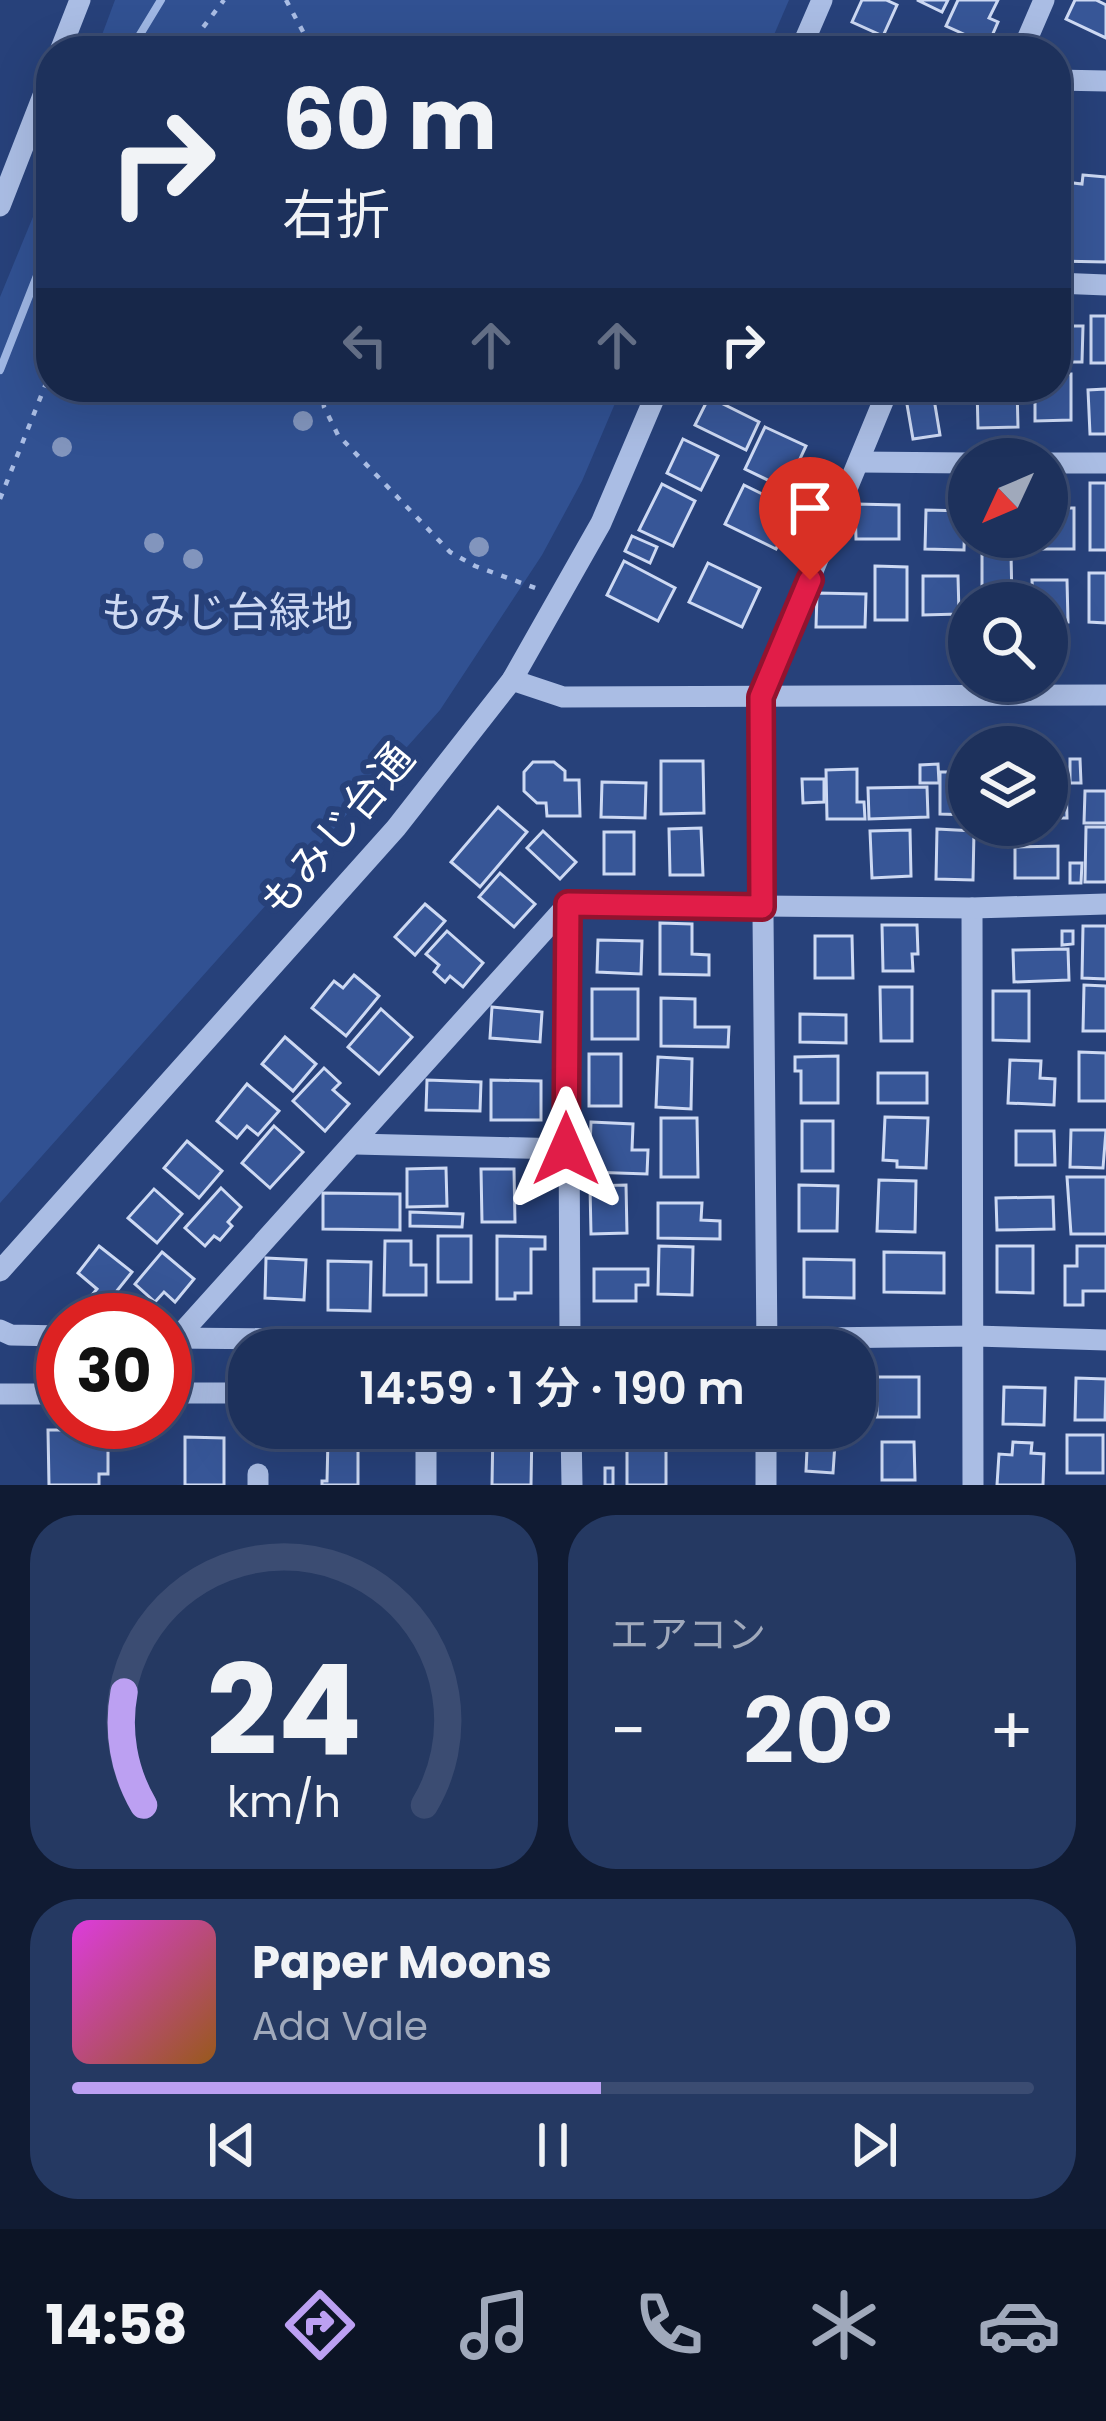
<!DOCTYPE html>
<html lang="ja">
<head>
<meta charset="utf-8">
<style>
  :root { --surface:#1d315c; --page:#253962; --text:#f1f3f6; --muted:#a0a9bb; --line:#3b4c72; --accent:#bca0f2 }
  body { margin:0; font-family:Poppins,"Noto Sans JP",sans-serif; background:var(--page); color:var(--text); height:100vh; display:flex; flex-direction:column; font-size:45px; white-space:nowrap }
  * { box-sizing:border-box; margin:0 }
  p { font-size:39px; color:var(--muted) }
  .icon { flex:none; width:66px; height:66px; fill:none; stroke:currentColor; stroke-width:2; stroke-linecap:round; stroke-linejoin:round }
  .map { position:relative; height:1485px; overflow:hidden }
  .side { display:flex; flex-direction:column; gap:30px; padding:30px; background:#101b33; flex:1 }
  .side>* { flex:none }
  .guide { position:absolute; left:36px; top:36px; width:1035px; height:366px; border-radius:48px; box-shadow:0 12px 48px #0002,0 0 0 3px var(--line); background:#1d315c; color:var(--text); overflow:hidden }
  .needle { width:78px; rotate:226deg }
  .controls { position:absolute; left:948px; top:438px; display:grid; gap:24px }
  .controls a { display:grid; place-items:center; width:120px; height:120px; border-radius:50%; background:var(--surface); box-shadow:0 12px 48px #0002,0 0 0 3px var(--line); font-size:60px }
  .speed { position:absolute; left:36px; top:1293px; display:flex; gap:24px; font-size:60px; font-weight:700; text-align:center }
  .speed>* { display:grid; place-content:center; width:156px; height:156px; border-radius:50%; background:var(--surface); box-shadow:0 12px 48px #0002,0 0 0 3px var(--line); line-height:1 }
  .speed .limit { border:18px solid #d22; background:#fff; color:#111 }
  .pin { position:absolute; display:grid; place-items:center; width:102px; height:102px; color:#fff; margin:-123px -51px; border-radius:50% 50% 50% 0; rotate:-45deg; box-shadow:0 0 12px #0007 }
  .pin .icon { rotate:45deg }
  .me { position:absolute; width:132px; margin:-66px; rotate:0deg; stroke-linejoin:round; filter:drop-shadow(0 0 9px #0008) }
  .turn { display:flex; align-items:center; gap:42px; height:252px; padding:0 48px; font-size:54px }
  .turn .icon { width:156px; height:156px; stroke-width:2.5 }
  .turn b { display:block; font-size:84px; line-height:102px }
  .lanes { display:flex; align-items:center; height:114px; padding:0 48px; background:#0003; justify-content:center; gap:60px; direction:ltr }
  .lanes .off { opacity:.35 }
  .big { font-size:90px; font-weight:600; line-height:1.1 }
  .side .widget { flex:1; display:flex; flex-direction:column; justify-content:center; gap:18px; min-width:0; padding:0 42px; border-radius:48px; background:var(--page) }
  .side .dial { align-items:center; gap:0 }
  .dial svg { height:312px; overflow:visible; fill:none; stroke:var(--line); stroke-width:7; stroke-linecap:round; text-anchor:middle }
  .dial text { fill:var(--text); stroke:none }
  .song { display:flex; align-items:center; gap:36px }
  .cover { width:144px; height:144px; border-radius:18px; background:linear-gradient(135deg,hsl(300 70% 55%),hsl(30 70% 35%)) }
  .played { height:12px; border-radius:6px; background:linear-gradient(90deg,var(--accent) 55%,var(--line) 55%) }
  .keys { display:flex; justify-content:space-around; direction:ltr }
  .heat { display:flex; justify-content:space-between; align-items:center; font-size:66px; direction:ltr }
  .side .tiles { flex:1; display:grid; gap:30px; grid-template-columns:1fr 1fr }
  .widget:last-child { grid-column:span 2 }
  .trip { position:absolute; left:228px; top:1329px; width:648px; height:120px; border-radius:48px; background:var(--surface); box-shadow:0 12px 48px #0002,0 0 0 3px var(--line); font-weight:600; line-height:120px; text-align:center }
  .dock { display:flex; height:192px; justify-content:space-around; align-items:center; background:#0c1425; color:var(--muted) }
  .dock .icon { width:84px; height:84px }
  .dock .active { color:var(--accent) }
  .dock b { font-size:54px; color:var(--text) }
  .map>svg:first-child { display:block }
</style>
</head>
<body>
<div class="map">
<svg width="1106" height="1485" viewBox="0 0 1106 1485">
  <rect width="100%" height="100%" fill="#27417a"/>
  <g fill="#315192">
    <path d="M115,0H789L767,51H96Z"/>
    <path d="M51,173V387H622L582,481L542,555L440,710L0,1203V297Z"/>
  </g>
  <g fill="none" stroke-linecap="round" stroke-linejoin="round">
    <g stroke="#9fb7e4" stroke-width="8">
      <path d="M130,51L161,0"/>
      <path d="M0,370L51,240"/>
    </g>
  </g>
  <g fill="#375697" stroke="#cdd9f3" stroke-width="3">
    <path d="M862,0H886L897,5L883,36L852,22Z"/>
    <path d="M917,0H948L942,12Z"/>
    <path d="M958,0H998L989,18L998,22L988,45L946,26Z"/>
    <path d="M1075,0H1096L1106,5V38L1066,19Z"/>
    <path d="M1083,175L1106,177V262L1056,261V181L1082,184Z"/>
    <rect x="1091" y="316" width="15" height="47"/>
    <path d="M1056,326H1083L1082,362H1056Z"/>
    <path d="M1056,374H1071V420L1035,421V387H1056Z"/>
    <path d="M904,387H932L940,435L913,439Z"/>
    <path d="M977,387H1017L1018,427L978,428Z"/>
    <path d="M1106,389V434H1090L1088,390Z"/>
    <path d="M709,397L759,422L746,450L695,425Z"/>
    <path d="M765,427L806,446L786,489L745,469Z"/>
    <path d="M683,439L718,456L701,490L667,473Z"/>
    <rect x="1090" y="483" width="16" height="67"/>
    <path d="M662,484L695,501L673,546L639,530Z"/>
    <path d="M744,485L795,510L776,549L725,524Z"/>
    <path d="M855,504L899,505V539H856Z"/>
    <path d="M1047,508H1074V549H1034V537H1047Z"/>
    <path d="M926,510L965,511L964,550L925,549Z"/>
    <path d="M632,536L657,547L650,563L625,551Z"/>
    <path d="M977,537H1011L1010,545H977Z"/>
    <path d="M1011,553L1012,603H982V554Z"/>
    <path d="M624,561L675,588L658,621L607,595Z"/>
    <path d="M708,563L760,588L742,627L689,602Z"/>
    <path d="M875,566L907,567V620H875Z"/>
    <path d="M1089,573H1106V623L1089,622Z"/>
    <path d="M923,576H958L959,614L923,615Z"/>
    <path d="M1032,580H1067L1068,622H1047V603H1033Z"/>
    <path d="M817,593L866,594L865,627H816Z"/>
    <path d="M1070,759H1080L1081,783H1070Z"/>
    <path d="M661,761H703L704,813L661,814Z"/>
    <path d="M533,762H554L565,771V780H579L580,816H547L546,803H537L524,791V772Z"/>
    <path d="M938,764L939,783H920V765Z"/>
    <path d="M857,769V802H864L865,819H827L826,770Z"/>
    <path d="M940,772H969V815L940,814Z"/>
    <path d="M802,779H824V802L803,803Z"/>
    <path d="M1066,780L1067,818H1047V781Z"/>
    <path d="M602,782L646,783L645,818L601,817Z"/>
    <path d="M927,787L928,817L869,819L868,788Z"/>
    <path d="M1085,791H1106V823H1084Z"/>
    <path d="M498,807L527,832L480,887L451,862Z"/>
    <path d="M1086,827H1106V882H1085Z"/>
    <path d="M701,828L703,875H670L669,829Z"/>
    <path d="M937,829L974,831L973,880L936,879Z"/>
    <path d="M910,830L911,876L872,878L870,831Z"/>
    <path d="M543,831L576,862L560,879L527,848Z"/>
    <rect x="604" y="832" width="30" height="42"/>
    <path d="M1058,846V878H1015V847Z"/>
    <path d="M1070,863H1082L1081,883H1070Z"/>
    <path d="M500,873L535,904L514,927L479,897Z"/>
    <path d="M425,904L445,921L415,955L395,937Z"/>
    <path d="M660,923L692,924V954L709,955V975L660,974Z"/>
    <path d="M882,925H917L918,954H912L913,971H883Z"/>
    <path d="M1083,926H1106V979L1082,978Z"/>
    <path d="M447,931L483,963L463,987L450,976L445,982L434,972L439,965L426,954Z"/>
    <path d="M1062,931H1073V944L1062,945Z"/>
    <path d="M815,936H852L853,978H815Z"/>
    <path d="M598,940L642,941L641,974L597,972Z"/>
    <path d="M1068,949L1069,980L1014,982L1013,950Z"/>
    <path d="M354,975L379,996L346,1036L312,1008L334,981L343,988Z"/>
    <path d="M1084,985L1106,986V1031H1083Z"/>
    <path d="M880,987H912V1041H881Z"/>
    <rect x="592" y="989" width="46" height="50"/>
    <path d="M993,991H1029V1041L993,1040Z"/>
    <path d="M661,998L695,999V1027H729L728,1047L661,1046Z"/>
    <path d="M492,1007L542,1012L540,1042L490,1038Z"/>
    <path d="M381,1009L412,1037L379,1074L348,1047Z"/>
    <path d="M800,1014L846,1015V1043L800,1042Z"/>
    <path d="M285,1037L316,1064L293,1091L262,1064Z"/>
    <path d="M1079,1052L1106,1053V1101H1079Z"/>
    <rect x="589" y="1054" width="32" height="52"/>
    <path d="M838,1056V1103H801V1071H795V1057Z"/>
    <path d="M658,1057L692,1059L691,1109L656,1107Z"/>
    <path d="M1010,1060L1041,1061L1040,1078L1055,1079L1054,1105L1008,1103Z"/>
    <path d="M324,1068L340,1083L333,1090L349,1104L325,1131L293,1101Z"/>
    <rect x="878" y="1073" width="49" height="30"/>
    <path d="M427,1080L481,1082L480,1111L426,1110Z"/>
    <path d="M491,1080L541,1081V1120H491Z"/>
    <path d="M247,1084L279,1111L258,1135L247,1126L237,1138L217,1121Z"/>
    <path d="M885,1117L928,1118L926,1168L897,1167V1161L883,1160Z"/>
    <path d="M661,1118H697L698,1177H661Z"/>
    <rect x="802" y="1121" width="31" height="50"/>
    <path d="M591,1122L633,1124L632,1150H648L647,1174L589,1172Z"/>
    <path d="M274,1126L303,1152L270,1188L242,1163Z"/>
    <path d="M1071,1130H1106L1103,1168L1070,1167Z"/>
    <path d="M1016,1131H1054L1055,1165H1016Z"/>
    <path d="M187,1141L222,1171L199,1198L164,1168Z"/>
    <path d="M446,1168L447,1206L407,1207V1169Z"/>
    <path d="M481,1169H514L515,1222H482Z"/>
    <path d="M1067,1177H1106V1234H1071Z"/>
    <path d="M879,1180L916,1181L915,1232L877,1231Z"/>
    <path d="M626,1185L627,1233L591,1234L590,1186Z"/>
    <path d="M799,1185L838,1186L837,1231H799Z"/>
    <path d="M221,1188L241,1207L228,1222L232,1226L220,1240L214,1236L205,1246L185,1228Z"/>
    <path d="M154,1189L182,1214L157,1243L128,1218Z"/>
    <path d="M323,1193L400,1194V1230L323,1229Z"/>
    <path d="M1053,1197L1054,1229L997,1230L996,1198Z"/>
    <path d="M658,1203H702L701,1220L720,1221V1239L658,1238Z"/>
    <path d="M410,1212L463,1214L462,1227L410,1226Z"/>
    <rect x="438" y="1236" width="33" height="46"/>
    <path d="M497,1236L545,1237V1249H531V1293H515V1299H497Z"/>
    <path d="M385,1241H411V1265H426V1295H384Z"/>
    <path d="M99,1246L132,1272L104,1307L91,1296L97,1289L78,1273Z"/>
    <path d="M659,1246L693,1247L692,1295L658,1294Z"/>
    <path d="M997,1246H1033V1293L997,1292Z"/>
    <path d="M1077,1246H1106V1291H1083V1305H1065V1266H1077Z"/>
    <path d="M162,1252L194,1279L175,1302L164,1292L155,1302L135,1284Z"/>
    <path d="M884,1252L944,1253V1293L884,1292Z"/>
    <path d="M266,1258L306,1260L304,1300L265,1298Z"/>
    <path d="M804,1259L854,1260V1298L804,1297Z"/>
    <path d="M328,1261L371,1262L370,1311L328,1310Z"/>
    <path d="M594,1269H648V1285H636V1301H594Z"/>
    <rect x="877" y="1377" width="42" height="40"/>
    <path d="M1076,1378L1106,1379L1105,1420H1075Z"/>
    <path d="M1004,1387L1045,1388L1044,1425L1003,1424Z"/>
    <path d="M322,1428H358V1485H322V1481H327L328,1439H322Z"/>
    <path d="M493,1428H532L531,1485H492Z"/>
    <rect x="627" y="1428" width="39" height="57"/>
    <path d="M808,1428H836L833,1473L806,1471Z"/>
    <path d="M604,1429H613V1449H605Z"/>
    <path d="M48,1430H108V1474H99V1485H49Z"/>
    <rect x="1067" y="1435" width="36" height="38"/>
    <path d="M185,1437L224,1438V1485H185Z"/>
    <path d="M882,1442H914L915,1480H882Z"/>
    <path d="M1013,1442L1032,1443L1031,1453L1044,1454L1043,1485H997L999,1454L1012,1455Z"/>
    <rect x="605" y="1468" width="8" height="17"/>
  </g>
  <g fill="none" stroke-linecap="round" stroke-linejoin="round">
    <g stroke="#aabde4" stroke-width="4.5" stroke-dasharray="6 9" stroke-linecap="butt">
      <path d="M286,0L308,41L318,51"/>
      <path d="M185,51L224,0"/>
      <path d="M322,387L324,407L338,435L450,552L475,566L538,589"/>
      <path d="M0,499L51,371"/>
    </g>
    <g stroke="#aabde4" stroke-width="21">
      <path d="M60,51L80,0"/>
      <path d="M800,51L822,0"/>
      <path d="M1022,51L1044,0"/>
      <path d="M1056,80L1106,81"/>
      <path d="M0,206L51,75"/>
      <path d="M1056,283L1106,285"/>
      <path d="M859,462L969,463"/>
      <path d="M1047,463H1106"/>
      <path d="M512,680L563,697L1106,695"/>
      <path d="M568,904L570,1341"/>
      <path d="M972,908L973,1485"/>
      <path d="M355,1144L566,1149"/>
      <path d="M0,1271L396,828L512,680L601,523L659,387"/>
      <path d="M0,1330L11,1335L63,1336"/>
      <path d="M172,1338L570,1341L975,1336L1106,1340"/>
      <path d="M177,1338L568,904L972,908L1106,904"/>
      <path d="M767,1350L761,697L889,387"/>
      <path d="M165,1393H249"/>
      <path d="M0,1394H63"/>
      <path d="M571,1428L572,1485"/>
      <path d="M258,1485V1474"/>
      <path d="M426,1485V1428"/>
      <path d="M766,1485V1428"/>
    </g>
  </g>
  <g fill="#8295bd">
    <circle cx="303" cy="421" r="10"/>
    <circle cx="62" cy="447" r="10"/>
    <circle cx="154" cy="543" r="10"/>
    <circle cx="479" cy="547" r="10"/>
    <circle cx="193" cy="559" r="10"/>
  </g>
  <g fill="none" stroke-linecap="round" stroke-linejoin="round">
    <g stroke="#92132f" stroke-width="30">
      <path id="route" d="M566,1149L568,904L762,907L761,697L810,580"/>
    </g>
    <use href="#route" stroke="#e11d48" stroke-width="21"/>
  </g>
  <g text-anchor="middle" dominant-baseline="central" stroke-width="12" stroke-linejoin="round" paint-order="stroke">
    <g font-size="42" fill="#cdd9f3" stroke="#27417a">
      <text x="227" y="612">もみじ台緑地</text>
    </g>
    <g font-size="42" fill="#fff" stroke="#27417a">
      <text transform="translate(338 830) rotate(-50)">もみじ台通</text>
    </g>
  </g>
</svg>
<div class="controls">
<a><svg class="needle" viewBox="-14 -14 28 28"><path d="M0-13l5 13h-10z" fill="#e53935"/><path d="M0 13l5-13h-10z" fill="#a0a9bb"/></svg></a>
<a><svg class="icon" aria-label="search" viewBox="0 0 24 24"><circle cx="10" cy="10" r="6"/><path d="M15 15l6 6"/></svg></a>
<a><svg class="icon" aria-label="layers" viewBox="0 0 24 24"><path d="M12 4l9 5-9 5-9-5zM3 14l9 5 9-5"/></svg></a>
</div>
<div class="speed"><div class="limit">30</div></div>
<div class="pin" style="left:810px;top:580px;background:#d93025"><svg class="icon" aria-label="arrive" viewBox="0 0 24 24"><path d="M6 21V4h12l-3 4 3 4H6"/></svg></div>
<svg class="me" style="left:566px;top:1149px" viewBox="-20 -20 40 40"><path d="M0-17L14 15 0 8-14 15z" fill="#e11d48" stroke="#fff" stroke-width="4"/></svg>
<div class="trip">14:59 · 1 分 · 190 m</div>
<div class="guide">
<div class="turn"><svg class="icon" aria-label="right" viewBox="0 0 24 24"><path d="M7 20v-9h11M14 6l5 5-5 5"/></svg><div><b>60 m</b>右折</div></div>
<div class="lanes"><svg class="icon off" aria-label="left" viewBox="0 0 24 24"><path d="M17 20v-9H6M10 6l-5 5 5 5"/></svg><svg class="icon off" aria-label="ahead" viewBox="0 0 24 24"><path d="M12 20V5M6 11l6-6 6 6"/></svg><svg class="icon off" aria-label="ahead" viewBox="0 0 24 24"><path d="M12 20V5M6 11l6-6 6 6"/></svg><svg class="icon" aria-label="right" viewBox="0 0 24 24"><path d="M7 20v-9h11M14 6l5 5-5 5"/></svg></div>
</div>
</div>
<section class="side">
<div class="tiles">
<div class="widget dial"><svg viewBox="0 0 100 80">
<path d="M14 69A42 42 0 1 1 86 69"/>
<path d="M14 69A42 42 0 0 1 9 40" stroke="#bca0f2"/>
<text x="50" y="56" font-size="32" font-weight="700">24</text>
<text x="50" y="72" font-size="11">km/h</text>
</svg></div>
<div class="widget"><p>エアコン</p>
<div class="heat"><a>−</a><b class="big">20°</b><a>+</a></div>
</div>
<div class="widget">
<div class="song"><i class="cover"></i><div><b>Paper Moons</b><p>Ada Vale</p></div></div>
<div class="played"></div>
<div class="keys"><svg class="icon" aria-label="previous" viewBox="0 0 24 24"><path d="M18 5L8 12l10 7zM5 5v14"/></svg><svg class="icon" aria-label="pause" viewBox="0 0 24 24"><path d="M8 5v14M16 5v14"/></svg><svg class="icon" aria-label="next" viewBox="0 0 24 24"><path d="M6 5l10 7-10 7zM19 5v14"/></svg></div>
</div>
</div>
</section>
<nav class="dock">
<b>14:58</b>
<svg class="icon active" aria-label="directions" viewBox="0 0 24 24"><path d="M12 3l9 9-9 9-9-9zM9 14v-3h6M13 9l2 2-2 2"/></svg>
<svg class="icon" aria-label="music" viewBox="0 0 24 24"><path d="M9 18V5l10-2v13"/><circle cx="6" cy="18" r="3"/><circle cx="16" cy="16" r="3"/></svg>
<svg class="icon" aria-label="phone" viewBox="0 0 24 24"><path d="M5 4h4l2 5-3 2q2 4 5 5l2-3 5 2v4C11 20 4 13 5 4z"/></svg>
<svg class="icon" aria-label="climate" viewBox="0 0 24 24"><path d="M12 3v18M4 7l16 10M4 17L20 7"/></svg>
<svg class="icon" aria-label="car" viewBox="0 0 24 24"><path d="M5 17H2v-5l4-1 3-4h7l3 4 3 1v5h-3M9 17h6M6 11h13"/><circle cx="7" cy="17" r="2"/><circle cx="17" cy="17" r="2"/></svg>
</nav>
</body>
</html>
